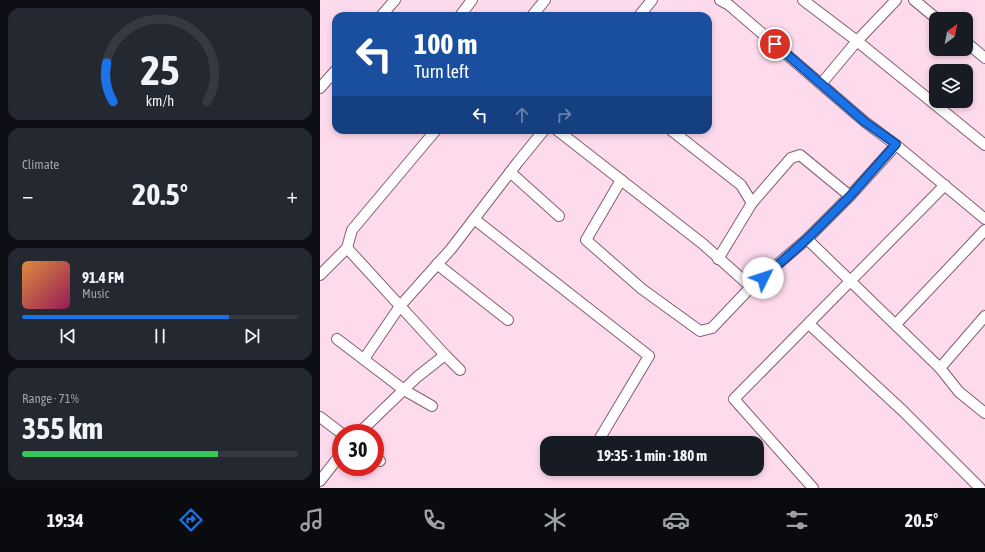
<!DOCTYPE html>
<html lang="en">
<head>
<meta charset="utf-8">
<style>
  :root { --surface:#171b24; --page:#242831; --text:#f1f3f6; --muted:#9ea1a6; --line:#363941; --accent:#1a73e8 }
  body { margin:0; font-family:"Asap Condensed",sans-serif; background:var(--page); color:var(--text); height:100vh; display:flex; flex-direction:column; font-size:15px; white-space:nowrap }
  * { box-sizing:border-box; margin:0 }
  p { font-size:13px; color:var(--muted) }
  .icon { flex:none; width:22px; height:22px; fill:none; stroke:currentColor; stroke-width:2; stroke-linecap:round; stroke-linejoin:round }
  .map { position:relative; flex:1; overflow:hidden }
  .sheet { display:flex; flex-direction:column; gap:8px; padding:8px; background:#0d0f14; width:320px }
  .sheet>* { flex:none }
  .hud { position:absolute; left:12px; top:12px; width:380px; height:122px; border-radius:12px; box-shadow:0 2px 6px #0003; background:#1a4fa0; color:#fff; overflow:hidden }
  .needle { width:26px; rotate:32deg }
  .controls { position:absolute; left:609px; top:12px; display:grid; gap:8px }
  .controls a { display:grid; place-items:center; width:44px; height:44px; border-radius:8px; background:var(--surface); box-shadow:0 2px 6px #0003; font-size:20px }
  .speed { position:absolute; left:12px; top:424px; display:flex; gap:8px; font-size:20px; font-weight:700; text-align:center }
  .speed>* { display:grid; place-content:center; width:52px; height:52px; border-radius:50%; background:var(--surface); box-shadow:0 2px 6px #0003; line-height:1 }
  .speed .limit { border:6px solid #d22; background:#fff; color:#111 }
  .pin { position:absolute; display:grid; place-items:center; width:34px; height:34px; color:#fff; margin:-17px; border:2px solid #fff; border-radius:50%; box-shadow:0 1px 4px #0007 }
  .me { position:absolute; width:44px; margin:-22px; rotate:49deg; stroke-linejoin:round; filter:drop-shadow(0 0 3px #0008) }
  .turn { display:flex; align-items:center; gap:14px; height:84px; padding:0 16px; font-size:18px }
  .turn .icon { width:52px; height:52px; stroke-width:2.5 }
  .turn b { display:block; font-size:28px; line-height:34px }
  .lanes { display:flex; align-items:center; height:38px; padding:0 16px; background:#0003; justify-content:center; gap:20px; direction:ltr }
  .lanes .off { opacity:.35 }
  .big { font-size:30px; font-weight:700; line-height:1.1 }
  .sheet .card { flex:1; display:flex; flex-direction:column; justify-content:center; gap:6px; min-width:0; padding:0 14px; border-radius:12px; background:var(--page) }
  .sheet .dial { align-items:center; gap:0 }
  .dial svg { height:104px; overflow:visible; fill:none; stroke:var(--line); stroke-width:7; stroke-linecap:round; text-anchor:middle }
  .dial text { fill:var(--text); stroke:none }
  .song { display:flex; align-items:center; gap:12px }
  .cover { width:48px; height:48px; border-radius:6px; background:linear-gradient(135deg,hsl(30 70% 55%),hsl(330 70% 35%)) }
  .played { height:4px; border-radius:2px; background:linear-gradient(90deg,var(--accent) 75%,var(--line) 75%) }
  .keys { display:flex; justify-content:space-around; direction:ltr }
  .heat { display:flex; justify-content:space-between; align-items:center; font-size:22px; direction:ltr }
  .charge { height:6px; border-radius:3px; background:linear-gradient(90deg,#34c759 71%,var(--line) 0) }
  .trip { position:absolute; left:220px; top:436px; width:224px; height:40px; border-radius:12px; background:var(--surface); box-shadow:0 2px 6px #0003; font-weight:700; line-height:40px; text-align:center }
  .dock { display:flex; height:64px; justify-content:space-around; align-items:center; background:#090b0e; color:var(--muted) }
  .dock .icon { width:28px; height:28px }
  .dock .active { color:var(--accent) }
  .dock b { font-size:18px; color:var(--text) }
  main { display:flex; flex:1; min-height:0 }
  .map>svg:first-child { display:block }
</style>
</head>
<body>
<main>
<section class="sheet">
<div class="card dial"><svg viewBox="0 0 100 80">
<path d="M14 69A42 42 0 1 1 86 69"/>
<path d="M14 69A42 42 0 0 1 9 39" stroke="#1a73e8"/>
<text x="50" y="56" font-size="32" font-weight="700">25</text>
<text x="50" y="72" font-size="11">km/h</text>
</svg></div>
<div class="card"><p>Climate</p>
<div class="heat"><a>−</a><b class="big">20.5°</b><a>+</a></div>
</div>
<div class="card">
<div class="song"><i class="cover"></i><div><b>91.4 FM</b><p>Music</p></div></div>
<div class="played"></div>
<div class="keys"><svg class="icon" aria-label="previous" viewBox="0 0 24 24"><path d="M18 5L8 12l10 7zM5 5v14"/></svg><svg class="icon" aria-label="pause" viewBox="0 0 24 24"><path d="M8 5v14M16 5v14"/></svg><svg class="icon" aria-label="next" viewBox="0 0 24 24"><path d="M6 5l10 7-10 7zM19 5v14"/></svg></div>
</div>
<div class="card"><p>Range · 71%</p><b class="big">355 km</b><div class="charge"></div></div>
</section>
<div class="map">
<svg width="665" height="488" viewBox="0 0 665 488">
  <rect width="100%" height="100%" fill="#fedaed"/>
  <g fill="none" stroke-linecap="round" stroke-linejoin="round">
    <g stroke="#845d74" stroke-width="12">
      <g id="minor">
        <path d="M400,0L409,5L545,122L576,145L665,219"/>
        <path d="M483,0L537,41L665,145"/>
        <path d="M594,0L617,19"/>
        <path d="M61,16L75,0"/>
        <path d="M140,16L152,0"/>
        <path d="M212,16L225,0"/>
        <path d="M319,16L332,0"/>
        <path d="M646,42L665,58"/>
        <path d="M501,84L537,41L576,0"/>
        <path d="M0,88L16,70"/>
        <path d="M237,130L383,244L431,287"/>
        <path d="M351,130L421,185L432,203L398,259"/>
        <path d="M190,172L239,216"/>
        <path d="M301,180L266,240L322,289L380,331L392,328L431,287L487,239L530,196L576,145"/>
        <path d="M432,203L471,158L480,155L530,196"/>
        <path d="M154,219L329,356L280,438"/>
        <path d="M487,239L620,368L639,392L665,413"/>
        <path d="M27,248L125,355L97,377L39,433"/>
        <path d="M117,264L188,320"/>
        <path d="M0,275L27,248L32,230L116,130"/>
        <path d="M489,324L583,411L660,488"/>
        <path d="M576,324L665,230"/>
        <path d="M17,339L84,390L112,406"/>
        <path d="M125,355L140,370"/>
        <path d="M44,359L80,306L131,249L198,162L224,130"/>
        <path d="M620,368L665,316"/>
        <path d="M0,417L21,433"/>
        <path d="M55,457L60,461"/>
        <path d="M0,481L21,454"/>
        <path d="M493,488L414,399L625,185"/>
      </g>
    </g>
    <use href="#minor" stroke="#fff" stroke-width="10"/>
  </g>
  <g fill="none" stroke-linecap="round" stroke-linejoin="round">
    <g stroke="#114b97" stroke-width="10">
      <path id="route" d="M443,278L487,239L530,196L576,144L545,122L455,44"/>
    </g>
    <use href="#route" stroke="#1a73e8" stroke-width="7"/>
  </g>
</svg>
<div class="controls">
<a><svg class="needle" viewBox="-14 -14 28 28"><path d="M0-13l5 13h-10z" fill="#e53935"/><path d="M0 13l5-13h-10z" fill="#9ea1a6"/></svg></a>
<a><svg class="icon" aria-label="layers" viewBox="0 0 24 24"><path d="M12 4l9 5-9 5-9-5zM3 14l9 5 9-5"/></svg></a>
</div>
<div class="speed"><div class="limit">30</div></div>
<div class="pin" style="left:455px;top:44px;background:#d93025"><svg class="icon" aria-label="arrive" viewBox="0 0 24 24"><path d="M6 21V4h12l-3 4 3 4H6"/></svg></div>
<svg class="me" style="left:443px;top:278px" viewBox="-20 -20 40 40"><circle r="19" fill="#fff"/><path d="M0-13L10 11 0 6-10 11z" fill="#1a73e8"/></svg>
<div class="trip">19:35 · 1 min · 180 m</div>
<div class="hud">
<div class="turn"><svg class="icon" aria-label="left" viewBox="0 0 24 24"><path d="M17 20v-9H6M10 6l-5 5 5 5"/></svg><div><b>100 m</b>Turn left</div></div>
<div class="lanes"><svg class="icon" aria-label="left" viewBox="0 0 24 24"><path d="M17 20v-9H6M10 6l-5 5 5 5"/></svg><svg class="icon off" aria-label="ahead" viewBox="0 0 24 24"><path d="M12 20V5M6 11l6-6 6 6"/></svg><svg class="icon off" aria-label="right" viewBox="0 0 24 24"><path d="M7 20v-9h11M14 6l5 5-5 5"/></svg></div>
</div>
</div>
</main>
<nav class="dock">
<b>19:34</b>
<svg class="icon active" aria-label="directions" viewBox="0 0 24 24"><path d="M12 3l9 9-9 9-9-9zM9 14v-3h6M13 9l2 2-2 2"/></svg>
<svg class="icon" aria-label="music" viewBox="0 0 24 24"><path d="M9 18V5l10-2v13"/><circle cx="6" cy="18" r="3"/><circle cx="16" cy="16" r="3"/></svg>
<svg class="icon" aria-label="phone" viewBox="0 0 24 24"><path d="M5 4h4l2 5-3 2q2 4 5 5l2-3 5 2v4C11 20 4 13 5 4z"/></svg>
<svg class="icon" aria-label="climate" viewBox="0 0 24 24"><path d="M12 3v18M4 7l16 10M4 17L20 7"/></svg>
<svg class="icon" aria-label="car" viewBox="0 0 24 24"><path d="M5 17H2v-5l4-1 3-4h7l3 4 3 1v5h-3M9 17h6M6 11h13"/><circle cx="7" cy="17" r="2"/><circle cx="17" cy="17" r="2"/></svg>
<svg class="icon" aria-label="filters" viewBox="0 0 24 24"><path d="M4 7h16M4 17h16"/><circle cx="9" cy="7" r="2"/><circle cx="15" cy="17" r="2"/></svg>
<b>20.5°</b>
</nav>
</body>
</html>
